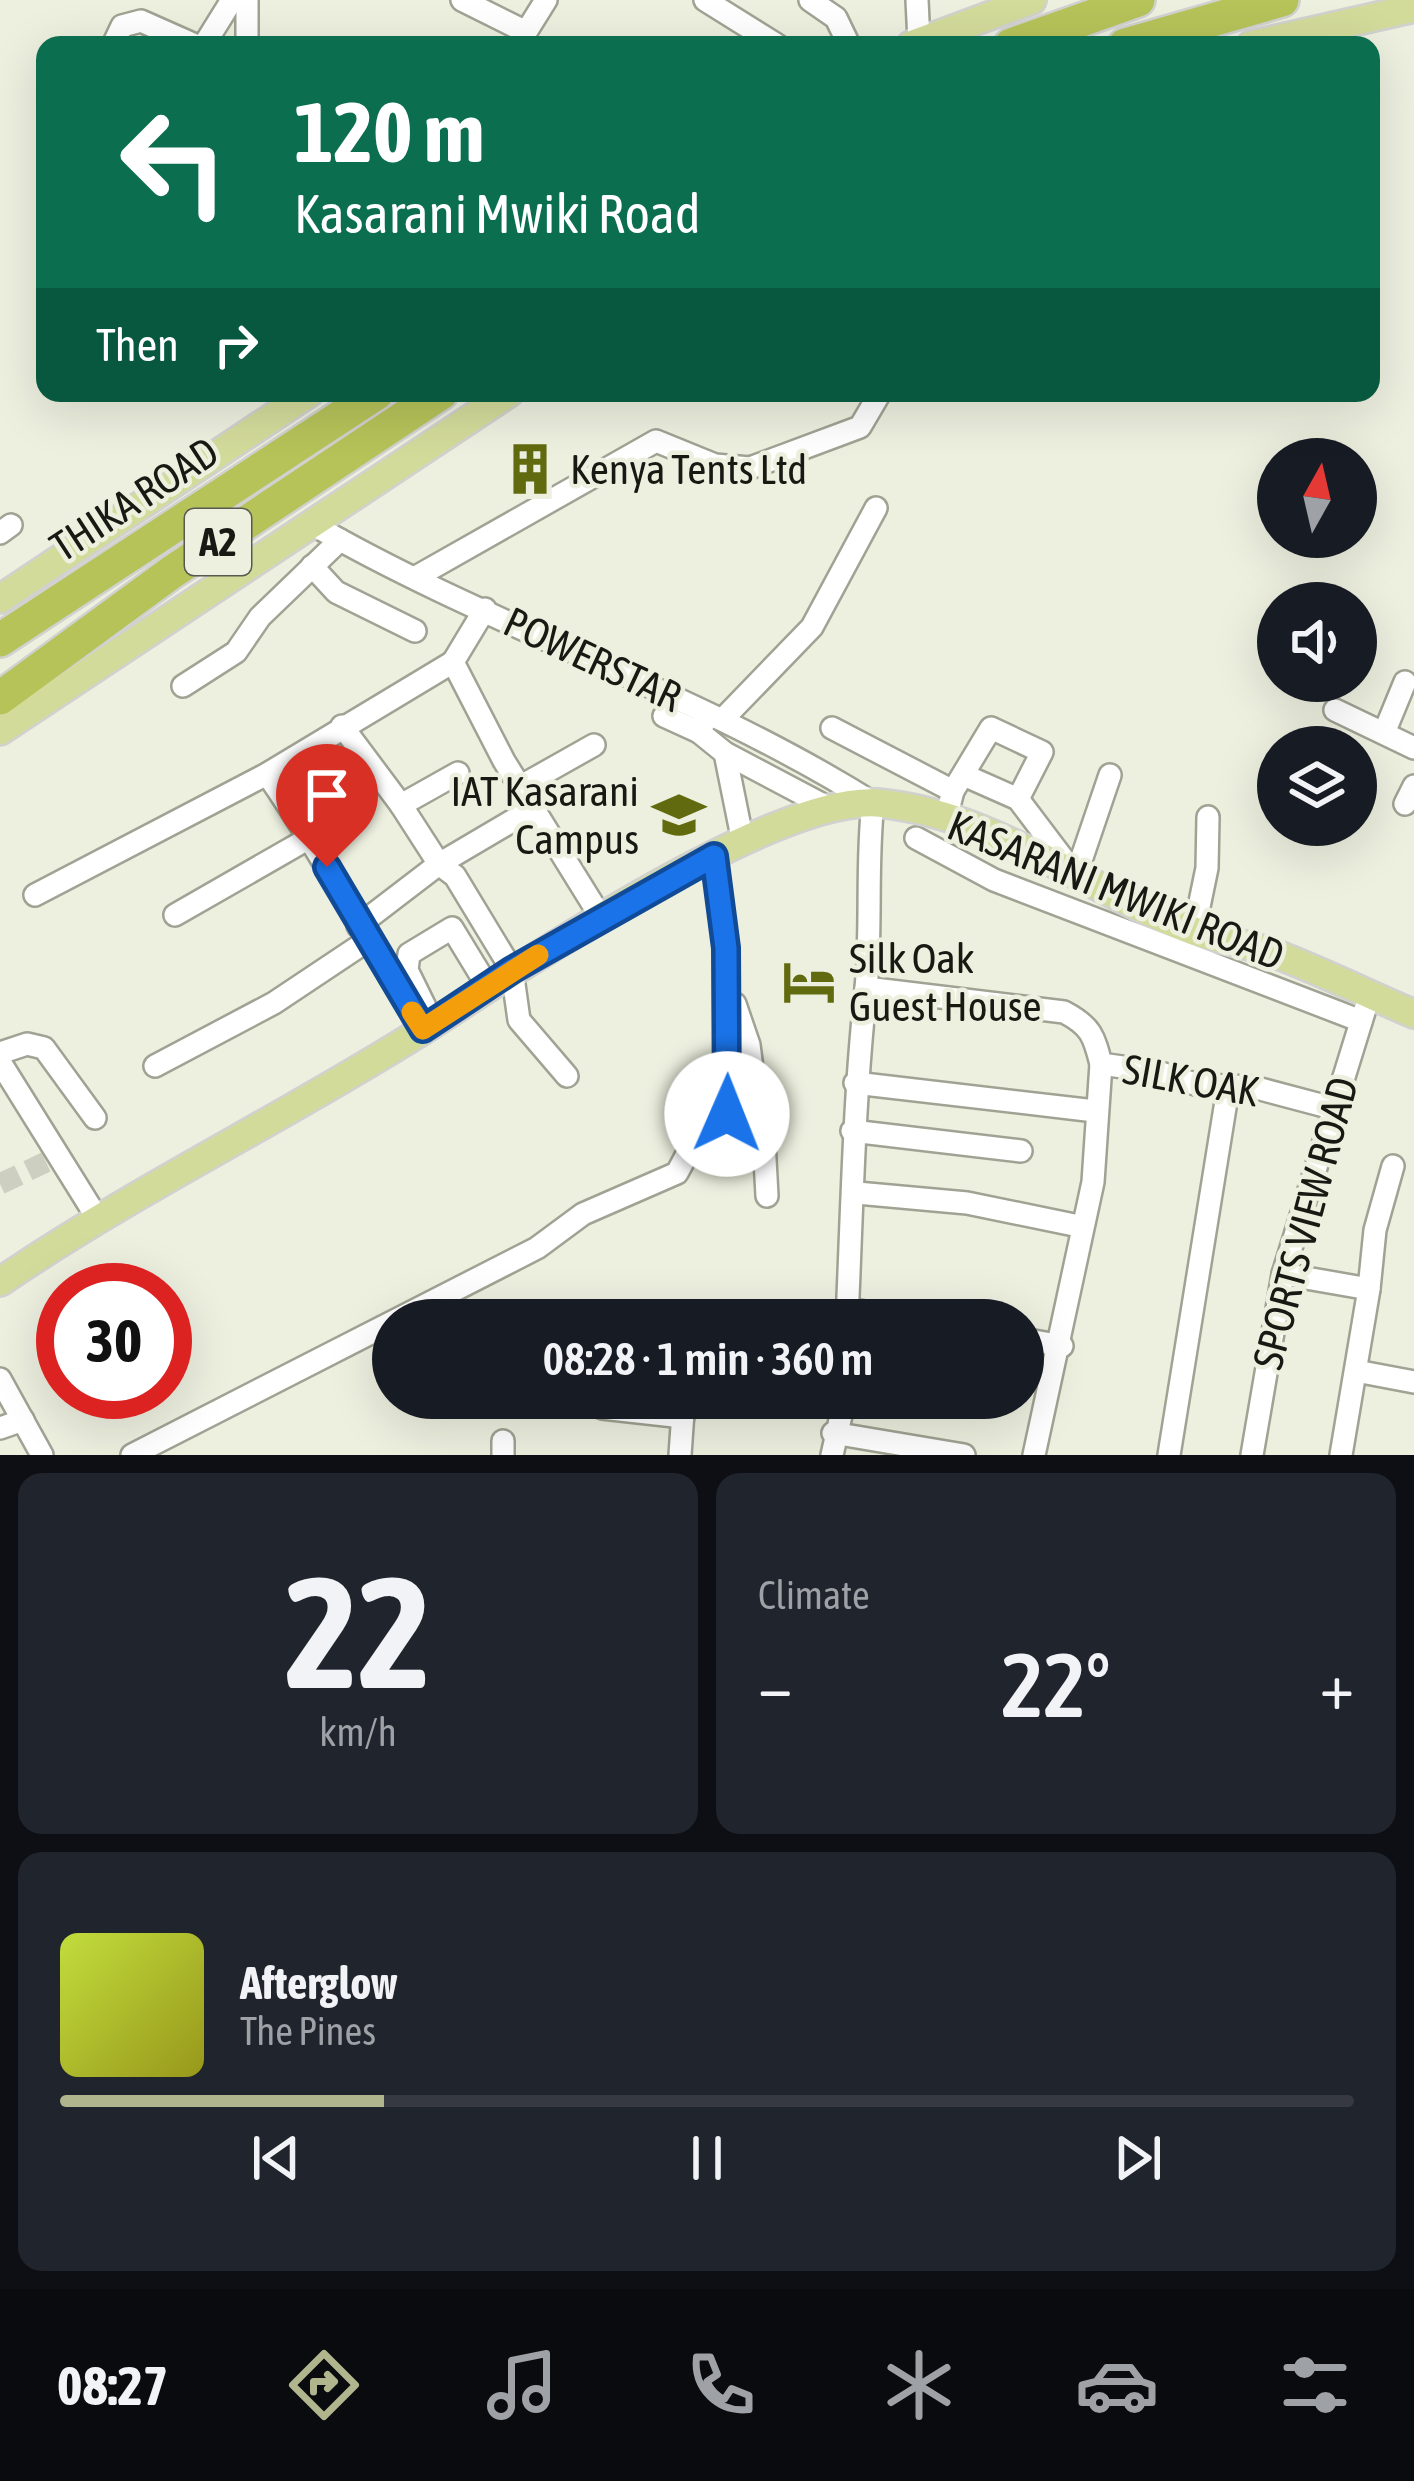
<!DOCTYPE html>
<html lang="en">
<head>
<meta charset="utf-8">
<style>
  :root { --surface:#171b24; --page:#20242c; --text:#f1f3f6; --muted:#9ea1a6; --line:#363941; --accent:#b0b58e }
  body { margin:0; font-family:"Asap Condensed",sans-serif; background:var(--page); color:var(--text); height:100vh; display:flex; flex-direction:column; font-size:45px; white-space:nowrap }
  * { box-sizing:border-box; margin:0 }
  p { font-size:39px; color:var(--muted) }
  .icon { flex:none; width:66px; height:66px; fill:none; stroke:currentColor; stroke-width:2; stroke-linecap:round; stroke-linejoin:round }
  .map { position:relative; height:1455px; overflow:hidden }
  .drawer { display:flex; flex-direction:column; gap:18px; padding:18px; background:#0d0f14; flex:1 }
  .drawer>* { flex:none }
  .top-card { position:absolute; left:36px; top:36px; width:1344px; height:366px; border-radius:24px; box-shadow:0 12px 48px #0002; background:#0b6e4f; color:#fff; overflow:hidden }
  .needle { width:78px; rotate:8deg }
  .buttons { position:absolute; left:1257px; top:438px; display:grid; gap:24px }
  .buttons a { display:grid; place-items:center; width:120px; height:120px; border-radius:50%; background:var(--surface); box-shadow:0 12px 48px #0002; font-size:60px }
  .speed { position:absolute; left:36px; top:1263px; display:flex; gap:24px; font-size:60px; font-weight:700; text-align:center }
  .speed>* { display:grid; place-content:center; width:156px; height:156px; border-radius:50%; background:var(--surface); box-shadow:0 12px 48px #0002; line-height:1 }
  .speed .limit { border:18px solid #d22; background:#fff; color:#111 }
  .pin { position:absolute; display:grid; place-items:center; width:102px; height:102px; color:#fff; margin:-123px -51px; border-radius:50% 50% 50% 0; rotate:-45deg; box-shadow:0 0 12px #0007 }
  .pin .icon { rotate:45deg }
  .me { position:absolute; width:132px; margin:-66px; rotate:1deg; stroke-linejoin:round; filter:drop-shadow(0 0 9px #0008) }
  .turn { display:flex; align-items:center; gap:42px; height:252px; padding:0 60px; font-size:54px }
  .turn .icon { width:156px; height:156px; stroke-width:2.5 }
  .turn b { display:block; font-size:84px; line-height:102px }
  .then { display:flex; align-items:center; height:114px; padding:0 60px; background:#0003; gap:24px; font-size:45px }
  .big { font-size:90px; font-weight:600; line-height:1.1 }
  .drawer .tile { flex:1; display:flex; flex-direction:column; justify-content:center; gap:18px; min-width:0; padding:0 42px; border-radius:24px; background:var(--page) }
  .drawer .dial { align-items:center; gap:0 }
  .dial b { font-size:156px; line-height:1 }
  .song { display:flex; align-items:center; gap:36px }
  .cover { width:144px; height:144px; border-radius:18px; background:linear-gradient(135deg,hsl(70 70% 55%),hsl(60 70% 35%)) }
  .played { height:12px; border-radius:6px; background:linear-gradient(90deg,var(--accent) 25%,var(--line) 25%) }
  .keys { display:flex; justify-content:space-around; direction:ltr }
  .heat { display:flex; justify-content:space-between; align-items:center; font-size:66px; direction:ltr }
  .drawer .tiles { flex:1; display:grid; gap:18px; grid-template-columns:1fr 1fr }
  .tile:last-child { grid-column:span 2 }
  .trip { position:absolute; left:372px; top:1299px; width:672px; height:120px; border-radius:60px; background:var(--surface); box-shadow:0 12px 48px #0002; font-weight:600; line-height:120px; text-align:center }
  .tab-bar { display:flex; height:192px; justify-content:space-around; align-items:center; background:#090b0e; color:var(--muted) }
  .tab-bar .icon { width:84px; height:84px }
  .tab-bar .current { color:var(--accent) }
  .tab-bar b { font-size:54px; color:var(--text) }
  .map>svg:first-child { display:block }
</style>
</head>
<body>
<div class="map">
<svg width="1414" height="1455" viewBox="0 0 1414 1455">
  <rect width="100%" height="100%" fill="#edf0df"/>
  <g fill="none" stroke-linecap="round" stroke-linejoin="round">
    <path stroke="#cdd0c0" stroke-width="21" stroke-dasharray="21 10" stroke-linecap="butt" d="M0,1184L46,1162"/>
    <g stroke="#a0a393" stroke-width="26">
      <g id="minor">
        <path d="M462,0L526,32"/>
        <path d="M705,0L777,45"/>
        <path d="M810,0L836,18L849,45"/>
        <path d="M917,0L919,42"/>
        <path d="M113,45L122,26L141,21L195,45"/>
        <path d="M204,45L232,0"/>
        <path d="M247,45V0"/>
        <path d="M518,45L546,0"/>
        <path d="M310,523C491,628 695,691 873,803C866,864 872,927 866,988C854,1099 852,1208 847,1320"/>
        <path d="M0,533L11,525"/>
        <path d="M312,566L336,592L415,631"/>
        <path d="M416,577L656,441L715,465L750,468L860,427L880,393"/>
        <path d="M453,662L485,609"/>
        <path d="M183,686L236,652L260,617L340,540"/>
        <path d="M1335,710L1414,748"/>
        <path d="M664,716L699,732L706,719"/>
        <path d="M723,719L812,627L876,508"/>
        <path d="M342,726L401,805"/>
        <path d="M832,728L953,791"/>
        <path d="M699,732L725,753L829,808"/>
        <path d="M1384,733L1405,682"/>
        <path d="M725,753L743,842"/>
        <path d="M458,773L401,805L439,864L455,876L512,970L519,1020L567,1076"/>
        <path d="M267,774C324,856 369,945 423,1029"/>
        <path d="M966,776L1018,799L1074,873"/>
        <path d="M523,785L594,745"/>
        <path d="M1405,804L1414,786"/>
        <path d="M946,818L953,791L991,728L1042,752L1018,799"/>
        <path d="M916,838L994,880L1361,1021"/>
        <path d="M1076,875L1110,775"/>
        <path d="M35,895L267,774L453,662L504,761L602,919"/>
        <path d="M175,915L311,837"/>
        <path d="M358,926L439,864L534,808"/>
        <path d="M1194,931L1207,868L1208,817"/>
        <path d="M866,988L1064,1012C1091,1026 1094,1036 1101,1064L1158,1072L1198,1085L1253,1087L1332,1108"/>
        <path d="M735,1004L749,1045L760,1130"/>
        <path d="M432,1021L407,970L409,954L452,928L488,987"/>
        <path d="M0,1053L27,1044L44,1048L95,1118"/>
        <path d="M0,1062L96,1216"/>
        <path d="M155,1066L274,1003L367,941"/>
        <path d="M855,1083L1095,1111"/>
        <path d="M751,1121L764,1141L767,1196"/>
        <path d="M852,1131L1021,1151"/>
        <path d="M857,1193L967,1203L1079,1226"/>
        <path d="M1283,1274L1369,1289L1341,1455"/>
        <path d="M1369,1289L1375,1230L1393,1166"/>
        <path d="M848,1309L913,1320"/>
        <path d="M686,1320V1314"/>
        <path d="M1023,1339L1062,1346"/>
        <path d="M1356,1371L1414,1382"/>
        <path d="M0,1379L42,1455"/>
        <path d="M602,1408L683,1417"/>
        <path d="M0,1428L23,1420"/>
        <path d="M833,1433L964,1455"/>
        <path d="M503,1441V1455"/>
        <path d="M132,1455L537,1248L583,1214L677,1173L692,1145L727,1114L726,948L714,856"/>
        <path d="M680,1455L684,1398"/>
        <path d="M832,1455L845,1398"/>
        <path d="M1034,1455L1093,1182L1101,1064"/>
        <path d="M1169,1455L1228,1089"/>
        <path d="M1252,1455L1283,1274L1365,1009"/>
      </g>
    </g>
    <g stroke="#d1d1d0" stroke-width="32">
      <g id="major">
        <path d="M911,45L1032,0"/>
        <path d="M1251,45L1414,8"/>
        <path d="M0,599L309,393"/>
        <path d="M0,731L509,393"/>
        <path d="M0,1282C135,1190 282,1119 420,1032C512,973 773,795 877,803C993,813 1088,891 1194,931C1220,940 1247,944 1273,953C1321,971 1367,994 1414,1014"/>
      </g>
    </g>
    <g stroke="#d1d1d0" stroke-width="38">
      <g id="highway">
        <path d="M1011,45L1138,0"/>
        <path d="M1125,45L1282,0"/>
        <path d="M0,640L377,393"/>
        <path d="M0,698L172,572L441,393"/>
      </g>
    </g>
    <use href="#minor" stroke="#fff" stroke-width="21"/>
    <use href="#major" stroke="#d3db9b" stroke-width="27"/>
    <use href="#highway" stroke="#b6c359" stroke-width="33"/>
  </g>
  <g fill="none" stroke-linecap="round" stroke-linejoin="round">
    <g stroke="#114b97" stroke-width="30">
      <path id="route" d="M327,867L423,1029L512,970L714,856L726,948L727,1114"/>
    </g>
    <use href="#route" stroke="#1a73e8" stroke-width="21"/>
    <path stroke="#f59e0b" stroke-width="21" d="M412,1012L423,1029L538,955"/>
  </g>
  <defs>
    <g id="building-bare" transform="scale(4.14)"><path d="M-4-6H4V6H1V3H-1V6H-4ZM-2.5-4.3h1.7v1.8h-1.7ZM.8-4.3h1.7v1.8H.8ZM-2.5-1h1.7V.8h-1.7ZM.8-1h1.7V.8H.8Z" fill="#616a0f" stroke="#edf0df" stroke-width="2.5" paint-order="stroke"/></g>
    <g id="university-bare" transform="scale(4.14)"><path d="M0-5L7-2L0 1L-7-2ZM-4 1L0 2.5L4 1V4Q0 6-4 4Z" fill="#616a0f" stroke="#edf0df" stroke-width="2.5" paint-order="stroke"/></g>
    <g id="hotel-bare" transform="scale(4.14)"><path d="M-6-4.5h1.5V1H6V5H4.5V3h-9V5H-6ZM-4 0a1.8 1.8 0 1 1 3.6 0ZM.5 0V-2.5h3Q6-2.5 6 0Z" fill="#616a0f" stroke="#edf0df" stroke-width="2.5" paint-order="stroke"/></g>
  </defs>
  <g fill-rule="evenodd">
    <use href="#building-bare" x="530" y="469"/>
    <use href="#university-bare" x="679" y="815"/>
    <use href="#hotel-bare" x="809" y="982"/>
  </g>
  <g text-anchor="middle" dominant-baseline="central" stroke-width="9" stroke-linejoin="round" paint-order="stroke">
    <rect fill="#edf0df" stroke="#585a50" stroke-width="3" x="185" y="509" width="66" height="66" rx="9"/>
    <g font-size="39" font-weight="bold" fill="#181913">
      <text x="218" y="542">A2</text>
    </g>
    <g font-size="42" fill="#181913" stroke="#edf0df" text-anchor="start">
      <text x="570" y="469">Kenya Tents Ltd</text>
      <text x="639" y="791" text-anchor="end">IAT Kasarani<tspan x="639" dy="48">Campus</tspan></text>
      <text x="849" y="958">Silk Oak<tspan x="849" dy="48">Guest House</tspan></text>
    </g>
    <g font-size="42" fill="#181913" stroke="#edf0df">
      <text transform="translate(134 499) rotate(-33)">THIKA ROAD</text>
      <text transform="translate(593 659) rotate(25)">POWERSTAR</text>
      <text transform="translate(1116 890) rotate(22)">KASARANI MWIKI ROAD</text>
      <text transform="translate(1191 1080) rotate(10)">SILK OAK</text>
      <text transform="translate(1305 1223) rotate(-75)">SPORTS VIEW ROAD</text>
    </g>
  </g>
</svg>
<div class="buttons">
<a><svg class="needle" viewBox="-14 -14 28 28"><path d="M0-13l5 13h-10z" fill="#e53935"/><path d="M0 13l5-13h-10z" fill="#9ea1a6"/></svg></a>
<a><svg class="icon" aria-label="sound" viewBox="0 0 24 24"><path d="M4 9h4l5-4v14l-5-4H4zM17 9q2 3 0 6"/></svg></a>
<a><svg class="icon" aria-label="layers" viewBox="0 0 24 24"><path d="M12 4l9 5-9 5-9-5zM3 14l9 5 9-5"/></svg></a>
</div>
<div class="speed"><div class="limit">30</div></div>
<div class="pin" style="left:327px;top:867px;background:#d93025"><svg class="icon" aria-label="arrive" viewBox="0 0 24 24"><path d="M6 21V4h12l-3 4 3 4H6"/></svg></div>
<svg class="me" style="left:727px;top:1114px" viewBox="-20 -20 40 40"><circle r="19" fill="#fff"/><path d="M0-13L10 11 0 6-10 11z" fill="#1a73e8"/></svg>
<div class="trip">08:28 · 1 min · 360 m</div>
<div class="top-card">
<div class="turn"><svg class="icon" aria-label="left" viewBox="0 0 24 24"><path d="M17 20v-9H6M10 6l-5 5 5 5"/></svg><div><b>120 m</b>Kasarani Mwiki Road</div></div>
<div class="then">Then<svg class="icon" aria-label="right" viewBox="0 0 24 24"><path d="M7 20v-9h11M14 6l5 5-5 5"/></svg></div>
</div>
</div>
<section class="drawer">
<div class="tiles">
<div class="tile dial"><b>22</b><p>km/h</p></div>
<div class="tile"><p>Climate</p>
<div class="heat"><a>−</a><b class="big">22°</b><a>+</a></div>
</div>
<div class="tile">
<div class="song"><i class="cover"></i><div><b>Afterglow</b><p>The Pines</p></div></div>
<div class="played"></div>
<div class="keys"><svg class="icon" aria-label="previous" viewBox="0 0 24 24"><path d="M18 5L8 12l10 7zM5 5v14"/></svg><svg class="icon" aria-label="pause" viewBox="0 0 24 24"><path d="M8 5v14M16 5v14"/></svg><svg class="icon" aria-label="next" viewBox="0 0 24 24"><path d="M6 5l10 7-10 7zM19 5v14"/></svg></div>
</div>
</div>
</section>
<nav class="tab-bar">
<b>08:27</b>
<svg class="icon current" aria-label="directions" viewBox="0 0 24 24"><path d="M12 3l9 9-9 9-9-9zM9 14v-3h6M13 9l2 2-2 2"/></svg>
<svg class="icon" aria-label="music" viewBox="0 0 24 24"><path d="M9 18V5l10-2v13"/><circle cx="6" cy="18" r="3"/><circle cx="16" cy="16" r="3"/></svg>
<svg class="icon" aria-label="phone" viewBox="0 0 24 24"><path d="M5 4h4l2 5-3 2q2 4 5 5l2-3 5 2v4C11 20 4 13 5 4z"/></svg>
<svg class="icon" aria-label="climate" viewBox="0 0 24 24"><path d="M12 3v18M4 7l16 10M4 17L20 7"/></svg>
<svg class="icon" aria-label="car" viewBox="0 0 24 24"><path d="M5 17H2v-5l4-1 3-4h7l3 4 3 1v5h-3M9 17h6M6 11h13"/><circle cx="7" cy="17" r="2"/><circle cx="17" cy="17" r="2"/></svg>
<svg class="icon" aria-label="filters" viewBox="0 0 24 24"><path d="M4 7h16M4 17h16"/><circle cx="9" cy="7" r="2"/><circle cx="15" cy="17" r="2"/></svg>
</nav>
</body>
</html>
